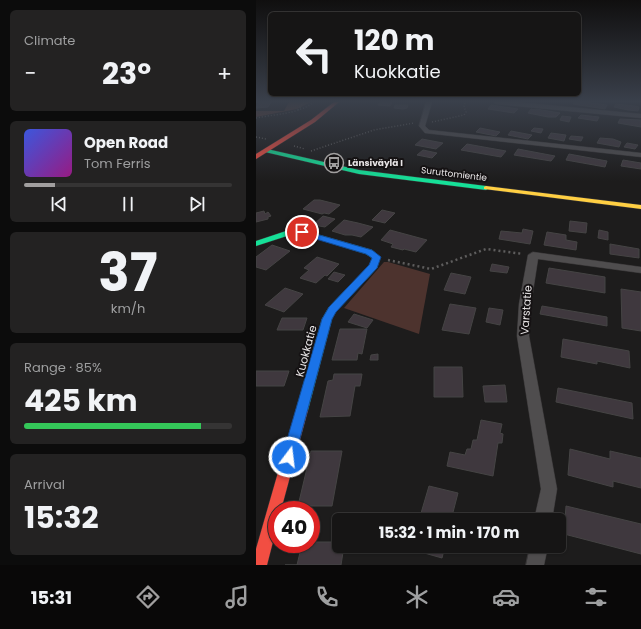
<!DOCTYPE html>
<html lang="en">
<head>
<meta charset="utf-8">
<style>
  :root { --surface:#161515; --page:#232222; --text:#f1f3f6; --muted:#9e9fa0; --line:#353434; --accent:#a19f9f }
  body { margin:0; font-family:Poppins,sans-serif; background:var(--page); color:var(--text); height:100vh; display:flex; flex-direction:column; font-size:15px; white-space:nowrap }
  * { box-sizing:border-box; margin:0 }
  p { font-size:13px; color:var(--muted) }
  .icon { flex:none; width:22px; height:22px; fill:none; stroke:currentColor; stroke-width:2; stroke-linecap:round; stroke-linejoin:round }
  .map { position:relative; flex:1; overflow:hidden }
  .drawer { display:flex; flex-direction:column; gap:10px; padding:10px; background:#0c0c0c; width:256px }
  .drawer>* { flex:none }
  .banner { position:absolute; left:12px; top:12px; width:313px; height:84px; border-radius:6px; box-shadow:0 1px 3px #0004,0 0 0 1px var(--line); background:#161515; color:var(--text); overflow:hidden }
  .speed { position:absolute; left:12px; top:501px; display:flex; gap:8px; font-size:20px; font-weight:700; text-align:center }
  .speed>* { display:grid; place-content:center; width:52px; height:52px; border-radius:50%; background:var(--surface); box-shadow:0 1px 3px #0004,0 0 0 1px var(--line); line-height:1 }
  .speed .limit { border:6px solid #d22; background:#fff; color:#111 }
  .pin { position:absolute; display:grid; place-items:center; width:34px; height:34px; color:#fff; margin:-17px; border:2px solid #fff; border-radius:50%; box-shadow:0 1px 4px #0007 }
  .me { position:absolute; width:44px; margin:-22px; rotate:15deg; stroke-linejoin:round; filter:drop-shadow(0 0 3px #0008) }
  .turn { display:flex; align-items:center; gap:14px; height:84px; padding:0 20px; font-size:18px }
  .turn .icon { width:52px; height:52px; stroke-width:2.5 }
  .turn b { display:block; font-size:28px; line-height:34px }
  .big { font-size:30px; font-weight:700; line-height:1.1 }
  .drawer .tile { flex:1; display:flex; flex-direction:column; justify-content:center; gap:6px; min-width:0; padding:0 14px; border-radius:6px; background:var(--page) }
  .drawer .dial { align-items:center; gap:0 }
  .dial b { font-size:52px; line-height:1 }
  .song { display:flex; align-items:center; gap:12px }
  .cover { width:48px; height:48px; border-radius:6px; background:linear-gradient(135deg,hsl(230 70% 55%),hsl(310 70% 35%)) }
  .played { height:4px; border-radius:2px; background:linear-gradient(90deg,var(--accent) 15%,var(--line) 15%) }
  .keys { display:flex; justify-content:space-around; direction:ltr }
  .heat { display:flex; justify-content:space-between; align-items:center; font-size:22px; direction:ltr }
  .charge { height:6px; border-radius:3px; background:linear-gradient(90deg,#34c759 85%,var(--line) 0) }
  .trip { position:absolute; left:76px; top:513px; width:234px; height:40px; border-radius:6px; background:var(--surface); box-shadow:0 1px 3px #0004,0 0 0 1px var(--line); font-weight:700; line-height:40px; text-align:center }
  .dock { display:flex; height:64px; justify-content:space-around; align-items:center; background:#090808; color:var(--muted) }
  .dock .icon { width:28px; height:28px }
  .dock .current { color:var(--accent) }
  .dock b { font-size:18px; color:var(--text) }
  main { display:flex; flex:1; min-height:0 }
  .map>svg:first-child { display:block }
</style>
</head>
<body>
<main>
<section class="drawer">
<div class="tile"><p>Climate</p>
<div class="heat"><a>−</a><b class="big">23°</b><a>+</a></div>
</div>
<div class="tile">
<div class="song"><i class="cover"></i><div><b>Open Road</b><p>Tom Ferris</p></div></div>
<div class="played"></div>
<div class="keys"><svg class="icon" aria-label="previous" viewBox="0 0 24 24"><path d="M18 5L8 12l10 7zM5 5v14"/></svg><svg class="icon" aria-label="pause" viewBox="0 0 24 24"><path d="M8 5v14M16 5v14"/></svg><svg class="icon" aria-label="next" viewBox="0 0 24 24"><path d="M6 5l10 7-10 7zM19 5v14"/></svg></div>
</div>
<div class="tile dial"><b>37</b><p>km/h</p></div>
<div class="tile"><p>Range · 85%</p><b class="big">425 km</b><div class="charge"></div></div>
<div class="tile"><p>Arrival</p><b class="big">15:32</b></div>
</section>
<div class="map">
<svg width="385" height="565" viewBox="0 0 385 565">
  <rect width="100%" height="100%" fill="#1d1c1c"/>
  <path fill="#4d332e" d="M128,262H132L174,274L163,334L88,308Z"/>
  <path fill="#643c33" d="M33,102H55L41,109L0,117V111H28Z"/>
  <g fill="#3f383e" stroke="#454444">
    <path d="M0,102H15L12,107L0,108L3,102Z"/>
    <path d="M124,102H136L134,106L122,105Z"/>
    <path d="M318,102H329L351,105L349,109L317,104Z"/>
    <path d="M360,104L378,106L383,107L382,111L372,110L358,107Z"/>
    <path d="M139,105H152L151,108L147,109L138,108Z"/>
    <path d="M235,105L262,109L258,113L232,109Z"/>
    <path d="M275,109L280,110V109L304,113L300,117H292L272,113Z"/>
    <path d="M325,115L343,117L341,121L322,118Z"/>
    <path d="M306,116L315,117L313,122L304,120Z"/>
    <path d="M364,119L385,120V127L362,123Z"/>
    <path d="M224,128L244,132L240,136L220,132Z"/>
    <path d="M278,128L287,129L285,133L275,131Z"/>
    <path d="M255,131L276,135L272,139L252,135Z"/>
    <path d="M295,133L310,135L308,141L292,138Z"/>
    <path d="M315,136L327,137L325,141L313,139Z"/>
    <path d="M344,138L357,139L365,142L363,147L341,143Z"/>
    <path d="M166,139L187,143L180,149L159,145Z"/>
    <path d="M371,143L382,145L379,149L368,147Z"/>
    <path d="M211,144L250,151L245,157L205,150Z"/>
    <path d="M262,149L299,156L295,161L258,155Z"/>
    <path d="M167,150L181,153L176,158L161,155Z"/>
    <path d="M313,154L351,161L349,167L310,160Z"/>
    <path d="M367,160L385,163V169L365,166Z"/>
    <path d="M58,200H64L84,205L73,214L68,213L66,214L47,209Z"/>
    <path d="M126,210L139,213L129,223L116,220Z"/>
    <path d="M8,211L9,214L12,212L15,216L12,217V219L0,222V213Z"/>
    <path d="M67,216L79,219L69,227L57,225Z"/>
    <path d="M88,220L102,223L117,227L105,237L96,235H89L76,231Z"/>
    <path d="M314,221L331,223L330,233L313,231Z"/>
    <path d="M267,229L277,231L274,244L243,239L245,231L266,233Z"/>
    <path d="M134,230L171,240L160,252L148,249L147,250L135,247L137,244L125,240Z"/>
    <path d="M343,230L352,232V240L342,238Z"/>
    <path d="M291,232L310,235V240L321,242L320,250L288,245Z"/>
    <path d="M354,244L383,249V258L354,254Z"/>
    <path d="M16,245L34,251L10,270L0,267V257Z"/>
    <path d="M61,257L83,264L71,276L69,275L60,283L44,278L53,270L48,268Z"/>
    <path d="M236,264L253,267L251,273L234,271Z"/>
    <path d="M293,268L349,277V293L290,283Z"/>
    <path d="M78,272L89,275L82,282L72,279Z"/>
    <path d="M195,273L215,277L209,294L188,290Z"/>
    <path d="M29,288L47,294L28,312L9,305Z"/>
    <path d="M365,289L385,292V331L366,328Z"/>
    <path d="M194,304L220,308L213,334L186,330Z"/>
    <path d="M286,306L351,317V326L284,314Z"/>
    <path d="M233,308L247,310L244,325L230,322Z"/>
    <path d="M98,314L117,320L111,328L92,322Z"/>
    <path d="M26,318H51L47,330H21Z"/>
    <path d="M84,329H111L106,354L102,353L101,360H76Z"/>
    <path d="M307,339L373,351L374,368L341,361V364L305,357Z"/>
    <path d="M122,354V360H114L115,355Z"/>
    <path d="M178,367H206L207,397H178Z"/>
    <path d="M0,371H33L28,386H0Z"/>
    <path d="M78,374H106L104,386H99L94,416L64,417L72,381L77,380Z"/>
    <path d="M249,385L251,402H229L227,386Z"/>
    <path d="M302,388L376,403L377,419L300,402Z"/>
    <path d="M225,420L246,424L244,433L247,434L246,443H242L237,476L191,466L194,452L209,455L211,449H215L217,440H221Z"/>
    <path d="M314,449L354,459V451L385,458V488L357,481V487L312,475Z"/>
    <path d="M55,451H86L76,506H42Z"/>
    <path d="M173,486L202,493L195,520H163Z"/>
    <path d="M310,506L385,524V554L308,534Z"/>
    <path d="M55,542H83V546H88L85,565H29H41L46,544H55Z"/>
    <path d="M155,546H189L186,558L154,549Z"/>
  </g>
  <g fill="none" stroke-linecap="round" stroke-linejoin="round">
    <g stroke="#383637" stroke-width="1">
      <g id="street">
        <path d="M170,102H176L169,126L173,130L385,153V157L169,133L163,126Z"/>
        <path d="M237,102H261L385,114V118L240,104Z"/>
        <path d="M277,252L385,267V273L282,259L275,304L273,336L301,489L296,520H278L285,489L261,336L263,304L272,255Z"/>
        <path d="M274,546H292L288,565H270Z"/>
      </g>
    </g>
    <g stroke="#383637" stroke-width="1">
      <g id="fast">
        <path d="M11,149L103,170L230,186L233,188L230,190L103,174L9,152L8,151Z"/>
        <path d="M46,230L116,250L124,257L121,268L80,311L76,319L52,410L50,414L46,415L42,414L40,410L66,319L73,307L114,265L116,258L110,254L46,234L34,235L0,246V241L30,231Z"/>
      </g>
    </g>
    <g stroke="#383637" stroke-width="1">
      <path id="slow" d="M230,186L385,205V209L228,189V187Z"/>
    </g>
    <g stroke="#383637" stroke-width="1">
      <g id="jam">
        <path d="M78,102H83L59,122L0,159V154L55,120Z"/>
        <path d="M46,405L50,406L52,410L25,510H21V526L11,565H0V549L40,410L42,406Z"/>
      </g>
    </g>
    <g stroke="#5e5d5d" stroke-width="1.5" stroke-dasharray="1 2" stroke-linecap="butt">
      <path d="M42,110L48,102"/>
      <path d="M0,118C19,114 43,114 58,102"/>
      <path d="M176,122L208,115L210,112L208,107L209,102"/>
      <path d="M0,137L10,139"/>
      <path d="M38,146L49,149"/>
      <path d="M55,151L118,130L158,123"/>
    </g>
    <path stroke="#5e5d5d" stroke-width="2.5" stroke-dasharray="2 3" stroke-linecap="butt" d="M132,260L175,269L230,249L267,254"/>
    <use href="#street" fill="#4f4d4e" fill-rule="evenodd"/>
    <use href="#fast" fill="#16e098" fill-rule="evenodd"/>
    <use href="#slow" fill="#ffcf43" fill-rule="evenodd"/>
    <use href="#jam" fill="#f24e42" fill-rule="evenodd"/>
  </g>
  <linearGradient id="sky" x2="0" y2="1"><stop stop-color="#100f0f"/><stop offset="0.56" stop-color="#3a404b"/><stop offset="1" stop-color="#3a404b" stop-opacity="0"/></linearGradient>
  <rect width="385" height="181" fill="url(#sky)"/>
  <path fill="#1a73e8" stroke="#114b97" d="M46,230L116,250L125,257L121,268L80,312L76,319L39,457L37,462L33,463L28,462L26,457L66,319L73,307L113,265L116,258L110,254L43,234L42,232Z"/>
  <defs>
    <g id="bus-ring" transform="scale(1)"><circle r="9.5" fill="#151213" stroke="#a19f9f" stroke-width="1.5"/><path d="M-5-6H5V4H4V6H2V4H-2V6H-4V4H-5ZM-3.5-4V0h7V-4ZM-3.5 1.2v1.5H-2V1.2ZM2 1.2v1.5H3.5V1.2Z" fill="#a19f9f"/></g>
  </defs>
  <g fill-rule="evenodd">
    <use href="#bus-ring" x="78" y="163"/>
  </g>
  <g text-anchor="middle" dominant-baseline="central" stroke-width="4" stroke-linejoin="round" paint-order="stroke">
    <g font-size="9" font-weight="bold" fill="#e8e5e6" stroke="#151213" text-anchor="start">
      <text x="92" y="163">Länsiväylä I</text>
    </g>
    <g font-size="9" fill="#e8e5e6" stroke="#151213">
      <text transform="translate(198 174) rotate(7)">Suruttomientie</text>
    </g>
    <g font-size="11" fill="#e8e5e6" stroke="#151213">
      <text transform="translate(270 310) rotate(-86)">Varstatie</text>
      <text transform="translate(50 351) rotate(-75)">Kuokkatie</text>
    </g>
  </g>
</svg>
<div class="speed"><div class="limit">40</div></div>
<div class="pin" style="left:46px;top:232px;background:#d93025"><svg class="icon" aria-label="arrive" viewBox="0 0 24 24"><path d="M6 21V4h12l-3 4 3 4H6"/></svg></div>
<svg class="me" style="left:33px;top:457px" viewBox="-20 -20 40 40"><circle r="17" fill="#1a73e8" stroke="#fff" stroke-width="3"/><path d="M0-11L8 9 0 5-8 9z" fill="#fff"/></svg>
<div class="trip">15:32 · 1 min · 170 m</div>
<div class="banner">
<div class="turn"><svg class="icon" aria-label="left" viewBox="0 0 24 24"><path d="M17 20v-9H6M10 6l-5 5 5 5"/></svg><div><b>120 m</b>Kuokkatie</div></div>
</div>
</div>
</main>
<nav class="dock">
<b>15:31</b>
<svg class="icon current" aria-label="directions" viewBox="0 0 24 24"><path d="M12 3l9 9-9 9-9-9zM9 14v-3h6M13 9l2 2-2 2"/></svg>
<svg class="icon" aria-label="music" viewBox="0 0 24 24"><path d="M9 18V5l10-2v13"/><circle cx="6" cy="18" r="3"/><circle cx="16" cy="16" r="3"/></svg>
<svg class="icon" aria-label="phone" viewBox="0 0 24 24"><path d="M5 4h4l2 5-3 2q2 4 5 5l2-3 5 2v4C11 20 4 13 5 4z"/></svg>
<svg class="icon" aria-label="climate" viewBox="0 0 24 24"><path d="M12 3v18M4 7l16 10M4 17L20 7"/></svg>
<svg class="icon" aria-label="car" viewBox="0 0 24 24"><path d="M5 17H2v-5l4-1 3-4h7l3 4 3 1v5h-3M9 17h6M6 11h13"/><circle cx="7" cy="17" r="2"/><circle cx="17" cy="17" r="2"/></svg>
<svg class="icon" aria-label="filters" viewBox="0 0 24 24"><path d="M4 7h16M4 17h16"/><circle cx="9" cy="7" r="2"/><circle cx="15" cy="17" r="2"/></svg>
</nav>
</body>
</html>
